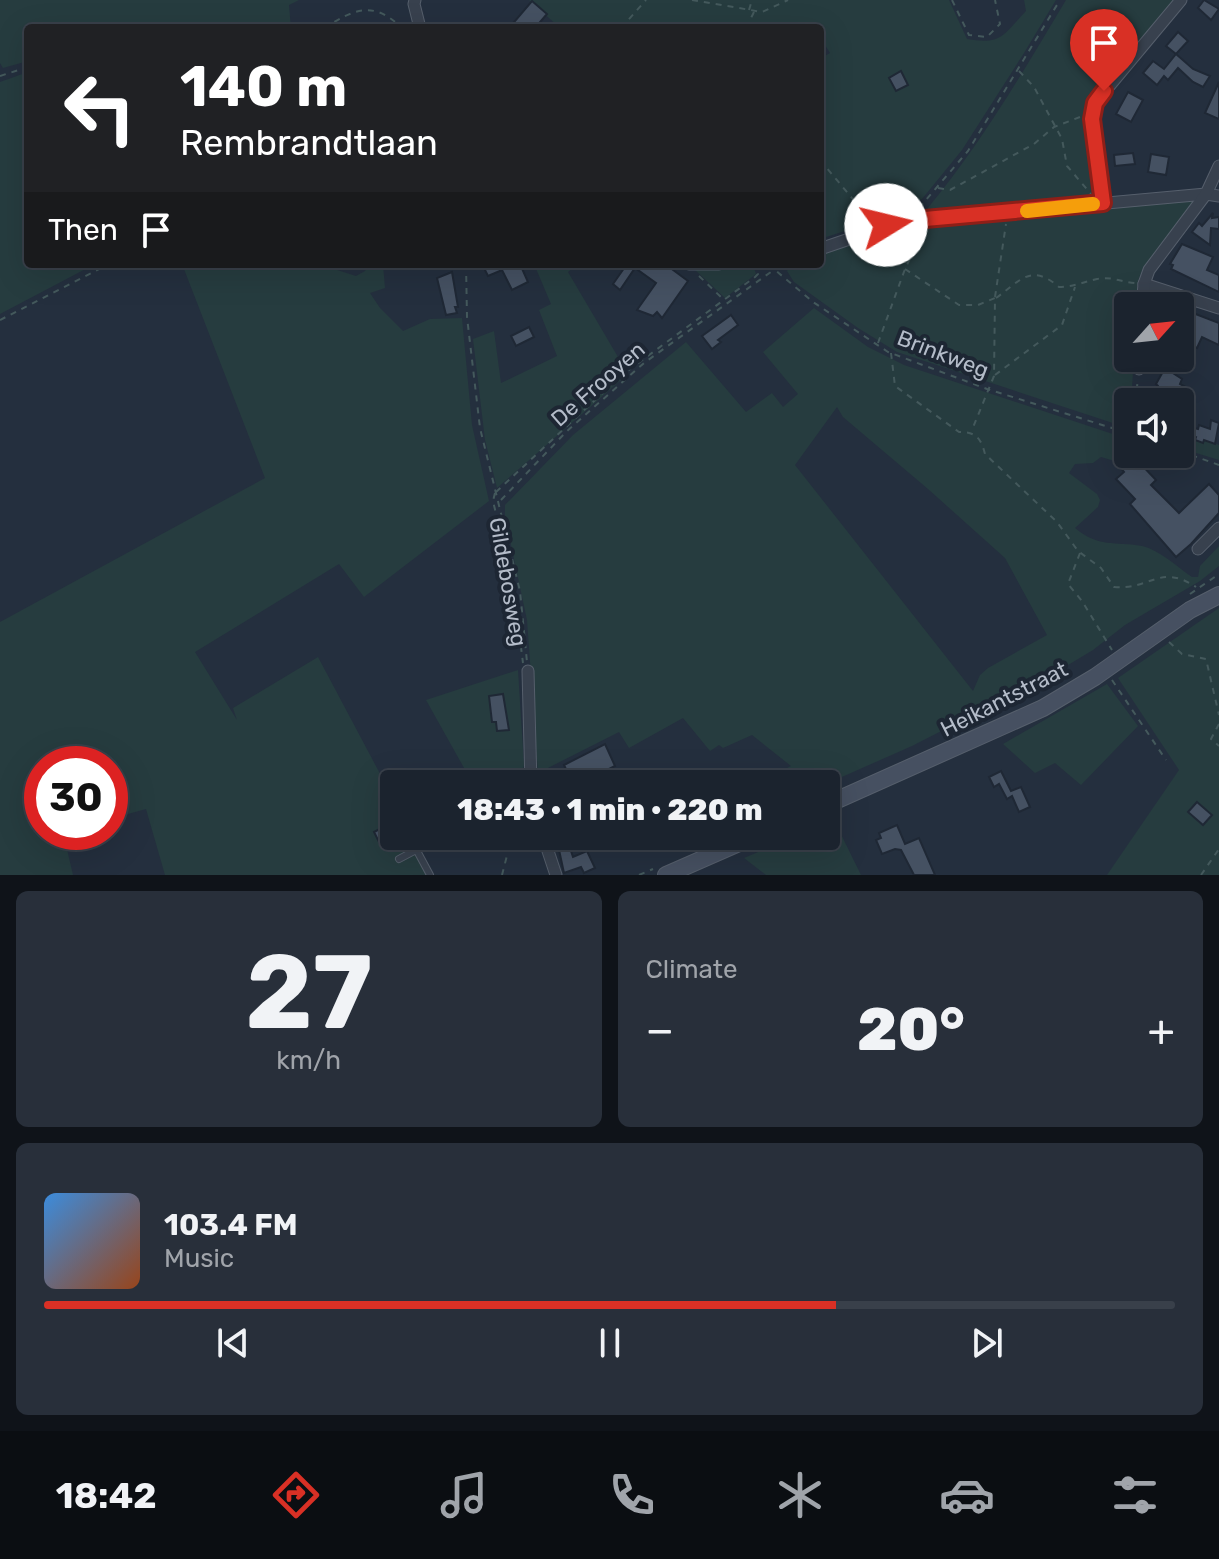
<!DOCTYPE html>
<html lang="en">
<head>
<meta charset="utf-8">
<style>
  :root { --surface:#1b232e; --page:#282f3a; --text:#f1f3f6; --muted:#a0a4aa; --line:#39404a; --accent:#d93025 }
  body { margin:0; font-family:Rubik,sans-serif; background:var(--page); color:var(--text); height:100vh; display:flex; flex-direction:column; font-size:30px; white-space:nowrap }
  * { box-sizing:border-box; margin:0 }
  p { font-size:26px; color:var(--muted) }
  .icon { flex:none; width:44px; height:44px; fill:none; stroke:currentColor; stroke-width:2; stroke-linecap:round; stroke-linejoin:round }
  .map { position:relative; height:875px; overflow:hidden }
  .drawer { display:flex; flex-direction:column; gap:16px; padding:16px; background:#0f1319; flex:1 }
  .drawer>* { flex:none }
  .hud { position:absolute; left:24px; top:24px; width:800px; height:244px; border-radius:8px; box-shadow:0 8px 32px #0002,0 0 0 2px var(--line); background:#202124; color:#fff; overflow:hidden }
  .needle { width:52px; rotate:63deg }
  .fabs { position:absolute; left:1114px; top:292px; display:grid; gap:16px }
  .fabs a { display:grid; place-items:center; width:80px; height:80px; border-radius:8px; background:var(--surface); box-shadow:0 8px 32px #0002,0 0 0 2px var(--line); font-size:40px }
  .speed { position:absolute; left:24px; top:746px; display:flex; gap:16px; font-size:40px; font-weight:700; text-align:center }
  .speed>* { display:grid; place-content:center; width:104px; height:104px; border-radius:50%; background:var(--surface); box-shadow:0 8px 32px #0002,0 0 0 2px var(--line); line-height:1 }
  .speed .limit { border:12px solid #d22; background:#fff; color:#111 }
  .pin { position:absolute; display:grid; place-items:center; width:68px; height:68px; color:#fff; margin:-82px -34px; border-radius:50% 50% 50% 0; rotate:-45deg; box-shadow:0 0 8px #0007 }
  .pin .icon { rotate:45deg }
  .me { position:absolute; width:88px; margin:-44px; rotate:81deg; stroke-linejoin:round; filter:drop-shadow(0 0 6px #0008) }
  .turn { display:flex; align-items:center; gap:28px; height:168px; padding:0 24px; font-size:36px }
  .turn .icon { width:104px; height:104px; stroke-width:2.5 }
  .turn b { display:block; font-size:56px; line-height:68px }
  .then { display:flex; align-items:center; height:76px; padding:0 24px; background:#0003; gap:16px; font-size:30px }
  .big { font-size:60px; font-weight:800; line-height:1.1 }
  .drawer .card { flex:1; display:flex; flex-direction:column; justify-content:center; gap:12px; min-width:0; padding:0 28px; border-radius:12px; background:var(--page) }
  .drawer .dial { align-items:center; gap:0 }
  .dial b { font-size:104px; line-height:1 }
  .song { display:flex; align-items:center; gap:24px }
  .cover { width:96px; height:96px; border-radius:12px; background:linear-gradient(135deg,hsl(210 70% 55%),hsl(20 70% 35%)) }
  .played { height:8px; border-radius:4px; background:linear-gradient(90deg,var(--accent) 70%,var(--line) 70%) }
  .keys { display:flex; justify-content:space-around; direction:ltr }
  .heat { display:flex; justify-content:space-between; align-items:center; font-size:44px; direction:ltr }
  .drawer .tiles { flex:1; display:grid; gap:16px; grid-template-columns:1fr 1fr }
  .card:last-child { grid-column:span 2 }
  .trip { position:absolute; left:380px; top:770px; width:460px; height:80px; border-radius:8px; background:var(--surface); box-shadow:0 8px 32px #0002,0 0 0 2px var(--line); font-weight:800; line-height:80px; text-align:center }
  .dock { display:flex; height:128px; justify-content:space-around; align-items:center; background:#0b0e12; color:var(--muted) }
  .dock .icon { width:56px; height:56px }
  .dock .current { color:var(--accent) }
  .dock b { font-size:36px; color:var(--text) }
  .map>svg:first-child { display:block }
</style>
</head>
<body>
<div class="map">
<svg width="1219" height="875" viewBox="0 0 1219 875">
  <rect width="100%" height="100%" fill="#242f3e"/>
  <g fill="#263c3f" fill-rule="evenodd">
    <path d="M0,0H299L289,5L291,28H28V61L3,68L0,63Z"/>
    <path d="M529,0H949L967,39C1002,45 1003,35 1026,11L1024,0H1056L1024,53L962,150L922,199L900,213L820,239V59L830,53L820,37V28H560Z"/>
    <path d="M1066,0H1173L1091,99L1088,119L1094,192L1089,200L928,214L927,209C981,144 1023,72 1066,0Z"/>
    <path d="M28,72V264H95L0,314V82Z"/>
    <path d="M1195,200V204L1143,268L1139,278L1136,306H1128V358H1134L1131,402H1128V425L1125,427L897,352L858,328L794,282L787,271L791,264H820V252L881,232L912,227L1114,205Z"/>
    <path d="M182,264H337L334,269L356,276L365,271L369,264H383L385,288L370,293L380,308L403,331L430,319L462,318L472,425L489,501L364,597L339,564L195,652L237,720L233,708L318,657L394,800V836H413L434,875H165L146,809L110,819V764H42V832H63L73,875H0V622L265,478Z"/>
    <path d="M534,264H578L568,272L628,374L497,488L485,440L473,339L494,331L501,383L557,356L539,310L551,304Z"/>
    <path d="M753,265L756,274L725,298L692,267L708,269Z"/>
    <path d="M814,308L868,347L904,365L1128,439V454H1130L1118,462L1101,457L1093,463L1075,464L1069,473L1097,494L1100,500L1098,507L1075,528C1099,548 1114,541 1142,546C1160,550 1177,567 1192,577H1198L1200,566L1219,546V566L1200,581L1125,625L1093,650L1053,674L912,746L826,784H764L760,781L791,766L752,735L723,748L719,745L710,751L683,718L629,748L619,732L538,773L527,620L505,517V505L573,435L686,342L746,412L772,393L783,407L798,394L763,352ZM837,407L843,417L928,489L1005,558L1047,635L988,668L980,675L973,691L795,465Z"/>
    <path d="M1180,431L1219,445V460L1180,448Z"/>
    <path d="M1219,608V875H1107L1179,770L1118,678Z"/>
    <path d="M518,670L524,765L519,784H473L426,700Z"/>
    <path d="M1107,684L1138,726L1081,785L1055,763L1035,773L1003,744Z"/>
    <path d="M834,820L861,875H766L744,858L796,836H826V823Z"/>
  </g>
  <g fill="#455162" stroke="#1f2835" stroke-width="2">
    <path d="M1204,0L1219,9L1211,20L1198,8Z"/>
    <path d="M532,1L547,14L535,28H509Z"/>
    <path d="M1178,32L1188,41L1176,54L1166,46Z"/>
    <path d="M1176,54L1193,69L1210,76L1203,87L1193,82L1178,68L1168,80L1164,76L1157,85L1143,73L1153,61L1164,69Z"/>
    <path d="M901,71L908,85L896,91L889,78Z"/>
    <path d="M1219,82V119L1205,113Z"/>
    <path d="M1128,92L1143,100L1131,122L1116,114Z"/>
    <path d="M1133,153L1135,164L1115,166L1114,155Z"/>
    <path d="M1151,154L1169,157L1166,175L1148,172Z"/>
    <path d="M1213,213L1212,218L1219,217V229L1211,228L1210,245L1192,232L1199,223L1202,226Z"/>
    <path d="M1182,244L1213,257L1207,270L1219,275V292L1171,269L1173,265L1170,264Z"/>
    <path d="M482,264H520L528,282L512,290L502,270L488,276Z"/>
    <path d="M627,264H645L651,268L654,264H665L688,281L662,318L657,312L653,316L637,310L656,283L635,268L620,290L613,284Z"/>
    <path d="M452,272L458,307H455L457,313L446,315L437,278Z"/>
    <path d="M1180,308L1219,323V345L1202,337L1197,348L1182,344L1187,330L1180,323Z"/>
    <path d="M731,315L738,325L718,340L721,342L712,349L702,336Z"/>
    <path d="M529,327L534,337L516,346L511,336Z"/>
    <path d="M1165,368L1182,379L1180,384L1184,386L1168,402H1159L1158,386L1156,384Z"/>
    <path d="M1211,420L1219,423L1215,444L1204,440L1203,443L1195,440L1196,437L1185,433L1187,426L1198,429L1199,425L1210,429Z"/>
    <path d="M1128,459L1133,464L1137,460L1156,480L1151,485L1179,513L1209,484L1219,495V513L1191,544L1176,557L1130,504L1135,499L1116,479L1124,472L1120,467Z"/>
    <path d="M503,694L509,730L497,731L496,722H492L489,696Z"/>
    <path d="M605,744L615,766L579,784H573L564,765Z"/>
    <path d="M1001,771L1011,791L1021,787L1030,807L1019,812L1012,796L1007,799L999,784L994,787L989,777Z"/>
    <path d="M1197,802L1212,815L1203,825L1188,812Z"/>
    <path d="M391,823L394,837L380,844L374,832Z"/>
    <path d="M897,825L905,844L919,838L935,875H914L901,850L895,849L882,854L876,840L881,838L879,833Z"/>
    <path d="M556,836H566L573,857L587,851L595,868L584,873L581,867L564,873Z"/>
  </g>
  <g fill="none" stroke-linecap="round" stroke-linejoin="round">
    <g stroke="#565f6c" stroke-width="8">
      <g id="lane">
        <path d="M409,836L430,875"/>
        <path d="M399,859L416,850"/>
      </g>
    </g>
    <g stroke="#565f6c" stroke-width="13">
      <g id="street">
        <path d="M415,0L414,4L420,28"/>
        <path d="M1103,203L1092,119L1095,103L1181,0"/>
        <path d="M820,249L899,222L1206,194L1219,196"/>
        <path d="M689,264H719"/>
        <path d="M1144,284L1219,308"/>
        <path d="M1142,306L1144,284L1149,270L1206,194L1219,166"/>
        <path d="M1139,369V358"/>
        <path d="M1198,549L1219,528"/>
        <path d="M528,671L531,784"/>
        <path d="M543,836L556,875"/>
      </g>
    </g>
    <g stroke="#565f6c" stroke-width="18">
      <g id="secondary">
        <path d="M826,805L1043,708L1095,677L1190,610L1219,595"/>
        <path d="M666,875L755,836"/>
      </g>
    </g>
    <g stroke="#44595c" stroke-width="2" stroke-dasharray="6 6" stroke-linecap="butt">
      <path d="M692,0L762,12L788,0"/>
      <path d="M952,0L969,35L987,37L1000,24L995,0"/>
      <path d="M749,10L752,0"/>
      <path d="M324,28C355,9 373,0 402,28"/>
      <path d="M621,28L646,0"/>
      <path d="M746,28L754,12"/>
      <path d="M1019,71L1034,87L1062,139L1067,166L1091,194"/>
      <path d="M0,76L28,67"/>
      <path d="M820,160L857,204L849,217L853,226"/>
      <path d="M938,188L950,190L1034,144L1054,127L1080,117"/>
      <path d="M919,208L968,151L1060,0"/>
      <path d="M854,211L869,218L871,222"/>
      <path d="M466,264L467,317L480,428L520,591L527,662"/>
      <path d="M768,264L813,302L888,352L987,389L1128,433"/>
      <path d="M905,269L959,305H978L995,298L994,376L972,430"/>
      <path d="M699,276L723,299"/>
      <path d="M995,297L1006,224"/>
      <path d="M996,298C1021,280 1031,263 1059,287C1073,287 1083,282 1097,279C1111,276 1121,282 1135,283"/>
      <path d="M0,320L109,264"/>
      <path d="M878,343L905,269L923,231"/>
      <path d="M891,353L895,386L959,432C976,432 981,438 985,454L1057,522L1078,551L1101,568L1114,587C1151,590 1160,563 1196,587"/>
      <path d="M995,375L1062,325L1075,287"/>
      <path d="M1135,402L1138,379"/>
      <path d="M1180,451L1219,465"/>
      <path d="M496,492L622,375L755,277L758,274L757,264"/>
      <path d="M495,493L493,501L513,585L523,663"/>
      <path d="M501,500L567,431L644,363L782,264"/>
      <path d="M1080,553L1068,584L1082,601L1112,650"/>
      <path d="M1190,594L1219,574"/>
      <path d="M1169,642L1182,654L1206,659L1219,715"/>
      <path d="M1112,680L1166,760"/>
      <path d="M1219,724L1211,739L1219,746"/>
      <path d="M767,844L784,836"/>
      <path d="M502,875L512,836"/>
      <path d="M639,875L653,869"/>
      <path d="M1201,875L1219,849"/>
    </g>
    <use href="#lane" stroke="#38414e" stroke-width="6"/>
    <use href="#street" stroke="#38414e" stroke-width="11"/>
    <use href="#secondary" stroke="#465061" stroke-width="16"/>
  </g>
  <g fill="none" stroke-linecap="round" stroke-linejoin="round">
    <g stroke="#8d1f18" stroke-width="20">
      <path id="route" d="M886,225L914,220L1103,203L1092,119L1095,103L1104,91"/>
    </g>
    <use href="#route" stroke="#d93025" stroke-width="14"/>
    <path stroke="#f59e0b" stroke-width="14" d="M1027,211L1093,204"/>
  </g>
  <g text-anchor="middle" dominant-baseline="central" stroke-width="8" stroke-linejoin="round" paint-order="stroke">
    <g font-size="22" fill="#b4bcc9" stroke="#1d2633">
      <text transform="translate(943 354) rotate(21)">Brinkweg</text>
      <text transform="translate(598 384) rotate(-41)">De Frooyen</text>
      <text transform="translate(508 582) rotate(80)">Gildebosweg</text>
      <text transform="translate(1004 699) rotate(-27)">Heikantstraat</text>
    </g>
  </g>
</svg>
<div class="fabs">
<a><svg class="needle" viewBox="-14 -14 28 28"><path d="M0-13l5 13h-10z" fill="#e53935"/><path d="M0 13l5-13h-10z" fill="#a0a4aa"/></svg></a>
<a><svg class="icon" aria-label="sound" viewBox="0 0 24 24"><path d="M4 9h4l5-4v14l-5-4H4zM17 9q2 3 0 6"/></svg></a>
</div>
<div class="speed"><div class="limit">30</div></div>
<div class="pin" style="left:1104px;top:91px;background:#d93025"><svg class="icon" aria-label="arrive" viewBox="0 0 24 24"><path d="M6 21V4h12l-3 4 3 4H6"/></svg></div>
<svg class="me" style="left:886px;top:225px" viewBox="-20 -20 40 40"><circle r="19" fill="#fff"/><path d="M0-13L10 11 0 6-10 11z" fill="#d93025"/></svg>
<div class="trip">18:43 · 1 min · 220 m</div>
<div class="hud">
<div class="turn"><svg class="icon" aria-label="left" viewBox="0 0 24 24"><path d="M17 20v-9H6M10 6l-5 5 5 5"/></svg><div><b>140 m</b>Rembrandtlaan</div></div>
<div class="then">Then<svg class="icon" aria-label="arrive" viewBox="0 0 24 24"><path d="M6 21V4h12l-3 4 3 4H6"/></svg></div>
</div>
</div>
<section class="drawer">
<div class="tiles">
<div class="card dial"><b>27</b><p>km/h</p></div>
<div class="card"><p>Climate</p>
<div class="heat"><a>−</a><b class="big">20°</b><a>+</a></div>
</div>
<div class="card">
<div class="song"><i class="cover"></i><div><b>103.4 FM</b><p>Music</p></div></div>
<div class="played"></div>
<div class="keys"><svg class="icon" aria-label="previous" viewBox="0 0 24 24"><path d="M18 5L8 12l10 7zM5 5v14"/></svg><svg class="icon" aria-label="pause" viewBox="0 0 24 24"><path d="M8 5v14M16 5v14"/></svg><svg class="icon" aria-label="next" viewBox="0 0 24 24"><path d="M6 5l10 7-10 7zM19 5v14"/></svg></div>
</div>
</div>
</section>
<nav class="dock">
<b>18:42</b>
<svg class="icon current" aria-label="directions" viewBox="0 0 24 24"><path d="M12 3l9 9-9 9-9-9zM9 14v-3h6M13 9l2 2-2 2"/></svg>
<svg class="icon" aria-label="music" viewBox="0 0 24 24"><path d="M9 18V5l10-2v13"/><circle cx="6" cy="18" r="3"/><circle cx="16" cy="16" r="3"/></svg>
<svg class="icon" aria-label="phone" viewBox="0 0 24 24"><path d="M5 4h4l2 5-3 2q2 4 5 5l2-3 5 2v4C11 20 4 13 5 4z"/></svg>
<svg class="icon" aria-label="climate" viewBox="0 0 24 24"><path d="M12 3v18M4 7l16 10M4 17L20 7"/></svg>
<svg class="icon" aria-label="car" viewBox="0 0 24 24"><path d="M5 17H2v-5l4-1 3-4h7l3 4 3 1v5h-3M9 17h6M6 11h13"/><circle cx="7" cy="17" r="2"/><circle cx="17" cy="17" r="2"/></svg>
<svg class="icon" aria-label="filters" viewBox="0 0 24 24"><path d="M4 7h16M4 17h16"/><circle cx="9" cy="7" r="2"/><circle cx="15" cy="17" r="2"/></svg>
</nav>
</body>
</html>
